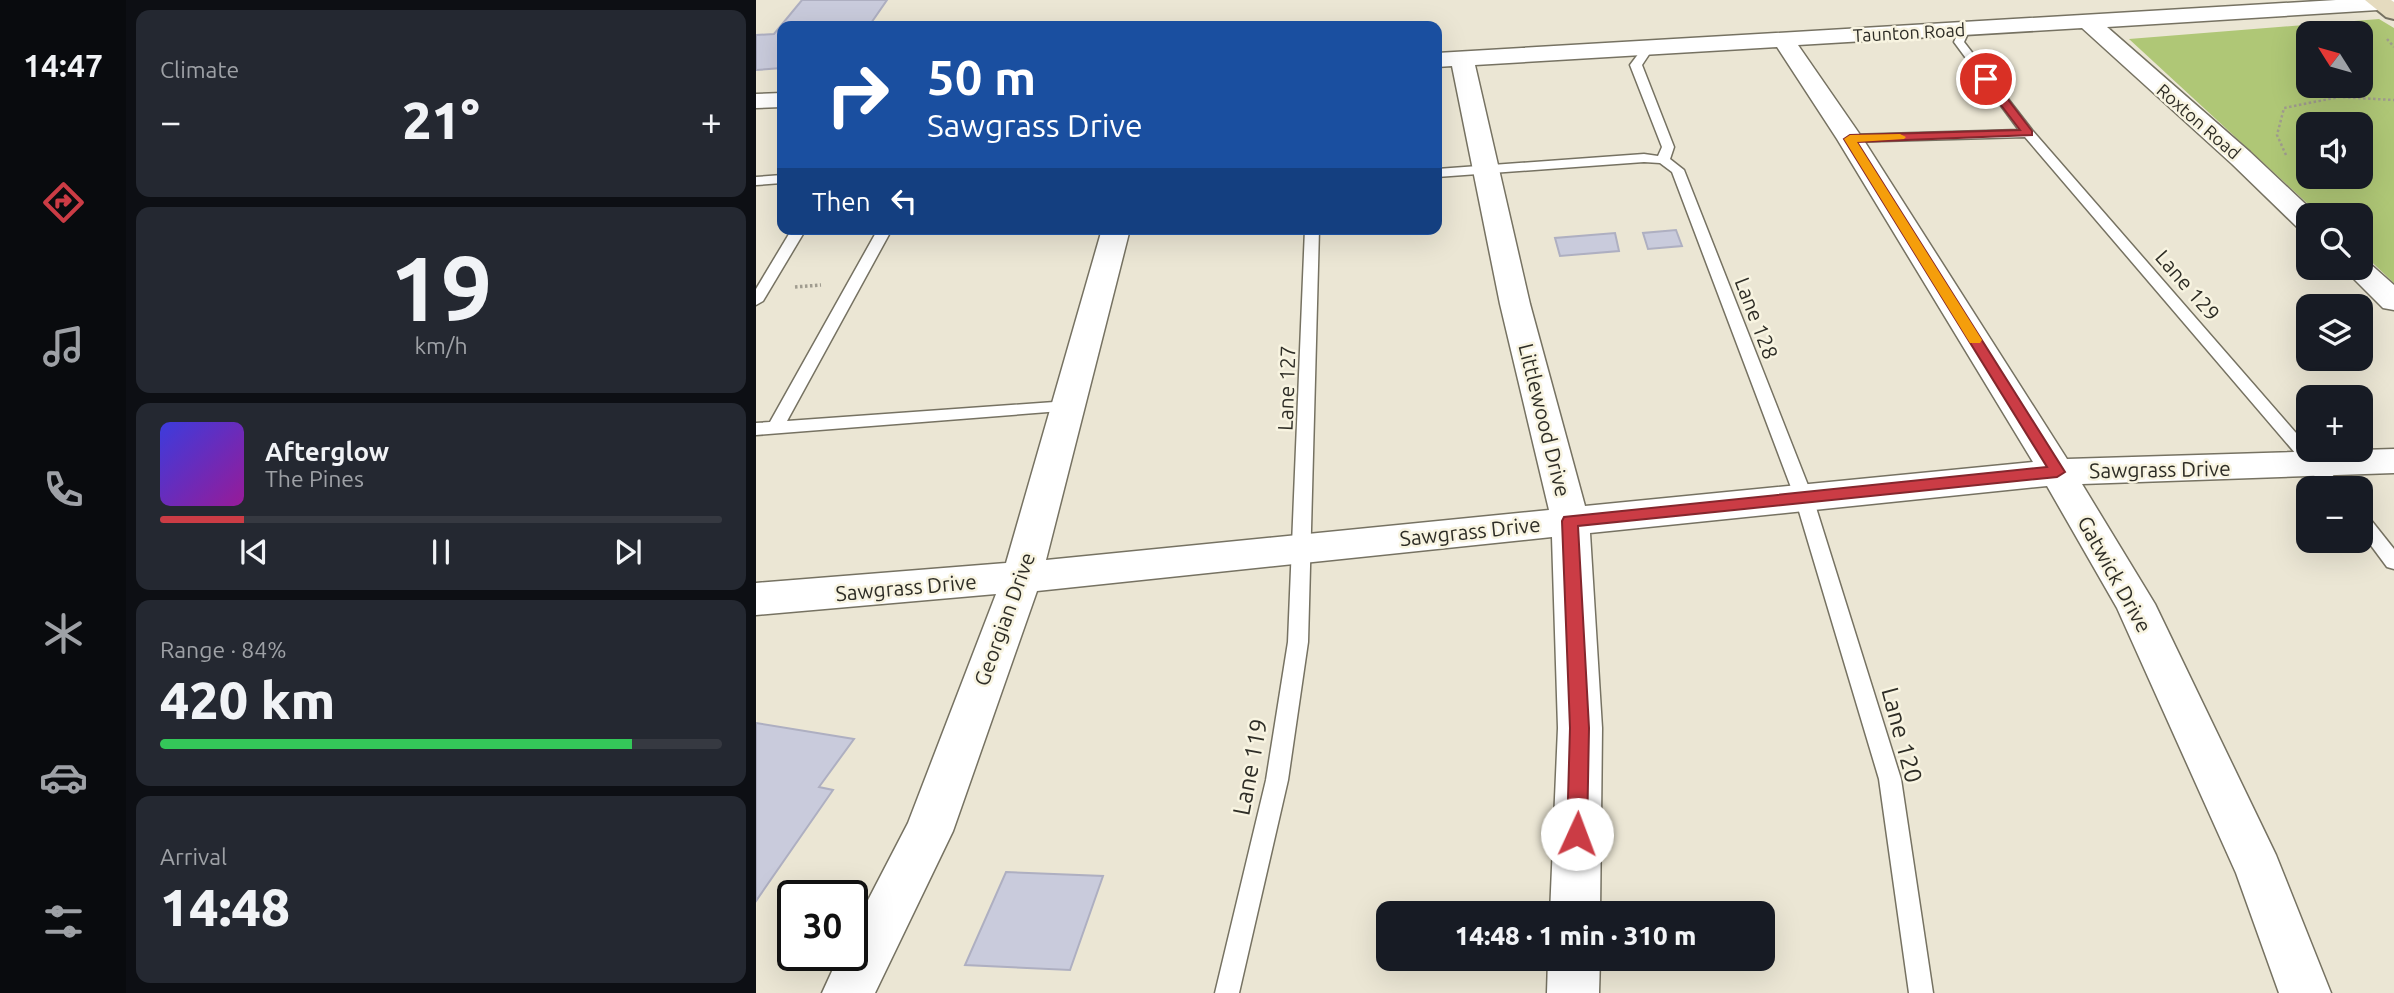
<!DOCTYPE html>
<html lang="en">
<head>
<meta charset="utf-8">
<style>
  :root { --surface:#171b24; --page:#242831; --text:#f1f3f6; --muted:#9ea1a6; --line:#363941; --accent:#cb3c45 }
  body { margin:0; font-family:Ubuntu,sans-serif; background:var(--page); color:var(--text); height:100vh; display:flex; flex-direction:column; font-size:26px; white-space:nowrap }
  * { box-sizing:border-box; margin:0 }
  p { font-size:23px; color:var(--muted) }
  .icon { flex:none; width:38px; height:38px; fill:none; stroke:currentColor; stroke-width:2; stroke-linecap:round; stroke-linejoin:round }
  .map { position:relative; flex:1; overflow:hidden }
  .drawer { display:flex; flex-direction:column; gap:10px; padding:10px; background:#0d0f14; width:630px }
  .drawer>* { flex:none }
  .guide { position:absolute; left:21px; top:21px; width:665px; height:214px; border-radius:14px; box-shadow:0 7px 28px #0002; background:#1a4fa0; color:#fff; overflow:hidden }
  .needle { width:46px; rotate:307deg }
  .buttons { position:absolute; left:1540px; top:21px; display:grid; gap:14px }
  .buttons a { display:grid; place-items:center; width:77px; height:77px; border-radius:14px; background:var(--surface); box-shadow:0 7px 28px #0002; font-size:35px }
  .speed { position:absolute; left:21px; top:880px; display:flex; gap:14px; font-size:35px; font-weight:700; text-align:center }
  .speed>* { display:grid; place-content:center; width:91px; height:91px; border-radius:50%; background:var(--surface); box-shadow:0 7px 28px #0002; line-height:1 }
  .speed .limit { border:4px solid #111; border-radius:10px; background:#fff; color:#111 }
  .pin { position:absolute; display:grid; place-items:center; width:60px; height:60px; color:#fff; margin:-30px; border:4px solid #fff; border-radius:50%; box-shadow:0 2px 7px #0007 }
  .me { position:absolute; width:77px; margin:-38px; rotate:2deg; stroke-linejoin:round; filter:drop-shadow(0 0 5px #0008) }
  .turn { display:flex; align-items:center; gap:24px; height:147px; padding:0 35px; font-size:32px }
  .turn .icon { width:91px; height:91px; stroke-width:2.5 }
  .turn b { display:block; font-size:49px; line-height:60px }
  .then { display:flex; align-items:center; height:66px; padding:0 35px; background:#0003; gap:14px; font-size:26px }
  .big { font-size:52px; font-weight:800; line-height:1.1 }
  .drawer .widget { flex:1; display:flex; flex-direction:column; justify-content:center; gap:10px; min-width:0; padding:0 24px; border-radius:14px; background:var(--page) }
  .drawer .dial { align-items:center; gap:0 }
  .dial b { font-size:91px; line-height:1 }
  .song { display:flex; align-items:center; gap:21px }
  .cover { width:84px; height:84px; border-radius:10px; background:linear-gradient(135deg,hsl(240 70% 55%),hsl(300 70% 35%)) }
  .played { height:7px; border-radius:4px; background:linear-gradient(90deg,var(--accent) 15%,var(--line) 15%) }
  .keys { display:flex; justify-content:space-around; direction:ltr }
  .heat { display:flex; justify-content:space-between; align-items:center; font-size:38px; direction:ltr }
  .charge { height:10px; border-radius:5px; background:linear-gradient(90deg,#34c759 84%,var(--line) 0) }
  .trip { position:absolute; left:620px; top:901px; width:399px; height:70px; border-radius:14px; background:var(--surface); box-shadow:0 7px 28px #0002; font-weight:800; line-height:70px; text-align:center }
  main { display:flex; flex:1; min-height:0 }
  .dock { display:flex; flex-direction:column; width:126px; justify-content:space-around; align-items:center; background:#090b0e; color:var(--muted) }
  .dock .icon { width:49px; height:49px }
  .dock .on { color:var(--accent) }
  .dock b { font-size:32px; color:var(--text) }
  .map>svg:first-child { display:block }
</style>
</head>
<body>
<main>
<nav class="dock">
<b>14:47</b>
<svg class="icon on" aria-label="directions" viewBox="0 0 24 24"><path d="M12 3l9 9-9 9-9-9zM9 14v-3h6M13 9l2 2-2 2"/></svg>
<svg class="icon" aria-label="music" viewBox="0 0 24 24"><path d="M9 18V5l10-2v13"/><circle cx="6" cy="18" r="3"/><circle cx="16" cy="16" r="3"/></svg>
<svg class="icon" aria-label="phone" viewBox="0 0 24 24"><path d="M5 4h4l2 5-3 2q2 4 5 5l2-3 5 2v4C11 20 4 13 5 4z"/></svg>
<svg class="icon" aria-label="climate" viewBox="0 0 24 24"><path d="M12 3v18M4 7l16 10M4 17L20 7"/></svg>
<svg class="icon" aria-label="car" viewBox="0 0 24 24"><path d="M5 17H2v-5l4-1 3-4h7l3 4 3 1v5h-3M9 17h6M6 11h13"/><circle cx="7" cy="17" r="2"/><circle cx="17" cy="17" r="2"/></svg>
<svg class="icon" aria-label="filters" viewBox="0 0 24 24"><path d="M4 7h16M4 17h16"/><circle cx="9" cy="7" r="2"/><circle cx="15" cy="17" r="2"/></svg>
</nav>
<section class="drawer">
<div class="widget"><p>Climate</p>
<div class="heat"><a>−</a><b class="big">21°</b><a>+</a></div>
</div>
<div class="widget dial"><b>19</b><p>km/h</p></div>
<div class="widget">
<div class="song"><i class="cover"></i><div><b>Afterglow</b><p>The Pines</p></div></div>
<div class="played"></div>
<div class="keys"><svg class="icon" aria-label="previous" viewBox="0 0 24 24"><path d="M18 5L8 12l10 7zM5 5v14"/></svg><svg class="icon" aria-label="pause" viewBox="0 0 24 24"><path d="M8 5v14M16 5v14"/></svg><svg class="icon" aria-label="next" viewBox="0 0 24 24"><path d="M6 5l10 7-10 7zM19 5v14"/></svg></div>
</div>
<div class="widget"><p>Range · 84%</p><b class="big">420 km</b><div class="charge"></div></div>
<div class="widget"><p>Arrival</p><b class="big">14:48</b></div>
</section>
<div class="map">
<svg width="1638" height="993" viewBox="0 0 1638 993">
  <rect width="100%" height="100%" fill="#ebe6d4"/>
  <path fill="#afc776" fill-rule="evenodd" d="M1623,19L1638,28V283L1605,252V215H1564L1373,39ZM1552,33H1605V86H1552ZM1605,124V177H1552V124Z"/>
  <g fill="#c9cbdc" stroke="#aeafc1" stroke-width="2">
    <path d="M46,0H131L113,26H26V68L0,70V35L18,34Z"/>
    <path d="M920,230L926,246L892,249L887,233Z"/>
    <path d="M859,233L863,251L804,256L799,238Z"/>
    <path d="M0,723L98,739L63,787L77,790L0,901Z"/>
    <path d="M250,872L347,876L314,970L209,965Z"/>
  </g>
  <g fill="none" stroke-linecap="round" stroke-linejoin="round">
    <g stroke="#767262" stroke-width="3">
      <g id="lane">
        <path d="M1205,27L1214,29L1208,42L1276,130L1588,488H1569L1269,137L1090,142V136L1094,135L1263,130L1198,42Z"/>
        <path d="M893,44L898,47L886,65L918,147L914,159L928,170L1057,498L1145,779L1177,993H1153L1123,779L1039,498L916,172L904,163L888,162L681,177V169L888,154L902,156L906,147L874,65L889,45Z"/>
        <path d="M26,175V183L0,185V177Z"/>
        <path d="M36,229H50L7,301L0,305V289Z"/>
        <path d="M122,229H136L31,421L312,401L318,402L320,406L318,410L0,435V423L14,422Z"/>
        <path d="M549,229H563L552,642L532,780L483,993H459L510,780L532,642Z"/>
        <path d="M1605,514L1611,515L1638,549V569L1631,567L1605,532Z"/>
      </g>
    </g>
    <g stroke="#767262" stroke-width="3">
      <g id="street">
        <path d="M1580,0H1638V9L1351,27L1494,152L1561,215H1552V230L1542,228L1476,164L1326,28L1042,45L1107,139L1311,459L1638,449V473L1326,484L1399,604L1520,855L1575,993H1523L1480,873L1361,608L1291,486L834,533L846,728L844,914H794L802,728L796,537L281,591L197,831L119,993H66L83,956H96V931L152,823L240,594L0,615V583L250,563L346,229H374L290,560L793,510L744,304L696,66L681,67V53ZM1021,47L1081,139L1277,462L829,506L774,304L719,65Z"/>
        <path d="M26,93V107L0,108V94Z"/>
        <path d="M1605,260L1612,262L1638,285V310L1627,308L1587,268H1605Z"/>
        <path d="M792,959H844L843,993H791Z"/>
      </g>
    </g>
    <g stroke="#767262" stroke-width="4">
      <path id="secondary" d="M1609,0H1635L1638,2V19L1630,17Z"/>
    </g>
    <g stroke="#a09c8f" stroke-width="2.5" stroke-dasharray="2.5 2.5" stroke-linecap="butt">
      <path d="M1631,39L1638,47"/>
      <path d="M1530,155L1521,135L1528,108L1583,97L1638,100"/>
    </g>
    <path stroke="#a09c8f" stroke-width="3.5" stroke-dasharray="2.5 2.5" stroke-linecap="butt" d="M39,287L65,285"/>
    <use href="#lane" fill="#fff" fill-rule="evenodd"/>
    <use href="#street" fill="#fff" fill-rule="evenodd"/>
    <use href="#secondary" fill="#e5dbbf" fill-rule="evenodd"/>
  </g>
  <path fill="#cb3c45" stroke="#84272d" stroke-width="2" d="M1230,75L1234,76L1276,131V135L1101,142L1309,472L1301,477L822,526L833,728L831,834L828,841L821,844L814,841L811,834L814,728L806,521L808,517L1291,467L1088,139L1094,135L1264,130L1225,79Z"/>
  <path fill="#f59e0b" d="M1144,134L1150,137L1148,139L1101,142L1226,340L1224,343H1214L1088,139L1094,135Z"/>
  <g text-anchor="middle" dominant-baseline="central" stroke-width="5" stroke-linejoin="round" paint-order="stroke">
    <g font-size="18" fill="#2e2d26" stroke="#f8f4e1">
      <text transform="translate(1153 32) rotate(-3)">Taunton Road</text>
      <text transform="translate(1443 121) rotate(41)">Roxton Road</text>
    </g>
    <g font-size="21" fill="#2e2d26" stroke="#f8f4e1">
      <text transform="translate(1432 285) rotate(49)">Lane 129</text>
      <text transform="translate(1001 318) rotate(69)">Lane 128</text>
      <text transform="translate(530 388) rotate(-88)">Lane 127</text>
      <text transform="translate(789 420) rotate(76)">Littlewood Drive</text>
      <text transform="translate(1404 469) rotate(-1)">Sawgrass Drive</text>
      <text transform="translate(714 531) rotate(-6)">Sawgrass Drive</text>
      <text transform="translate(1359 574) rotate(61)">Gatwick Drive</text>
      <text transform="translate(150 587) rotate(-5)">Sawgrass Drive</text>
      <text transform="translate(248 619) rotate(-70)">Georgian Drive</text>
    </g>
    <g font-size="24" fill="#2e2d26" stroke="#f8f4e1">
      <text transform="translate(1146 735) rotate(75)">Lane 120</text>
      <text transform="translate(494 767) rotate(-79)">Lane 119</text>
    </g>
  </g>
</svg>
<div class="buttons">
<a><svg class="needle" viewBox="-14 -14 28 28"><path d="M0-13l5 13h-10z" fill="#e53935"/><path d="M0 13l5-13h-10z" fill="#9ea1a6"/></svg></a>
<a><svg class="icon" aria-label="sound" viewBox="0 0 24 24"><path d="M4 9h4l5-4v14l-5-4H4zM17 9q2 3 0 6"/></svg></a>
<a><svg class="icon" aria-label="search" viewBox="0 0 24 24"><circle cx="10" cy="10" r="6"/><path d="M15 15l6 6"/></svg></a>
<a><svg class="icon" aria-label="layers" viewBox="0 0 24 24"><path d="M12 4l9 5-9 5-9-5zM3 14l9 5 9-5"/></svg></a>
<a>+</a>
<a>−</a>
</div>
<div class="speed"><div class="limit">30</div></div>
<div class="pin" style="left:1230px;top:79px;background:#d93025"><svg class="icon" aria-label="arrive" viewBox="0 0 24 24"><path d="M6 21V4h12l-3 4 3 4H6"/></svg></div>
<svg class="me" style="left:821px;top:834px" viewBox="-20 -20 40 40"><circle r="19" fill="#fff"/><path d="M0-13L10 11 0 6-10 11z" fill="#cb3c45"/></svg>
<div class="trip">14:48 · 1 min · 310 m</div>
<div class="guide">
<div class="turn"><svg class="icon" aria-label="right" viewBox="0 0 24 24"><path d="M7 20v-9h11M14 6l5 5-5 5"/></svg><div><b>50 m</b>Sawgrass Drive</div></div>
<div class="then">Then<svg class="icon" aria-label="left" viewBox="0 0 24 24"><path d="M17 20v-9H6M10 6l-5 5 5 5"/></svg></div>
</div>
</div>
</main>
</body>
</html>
